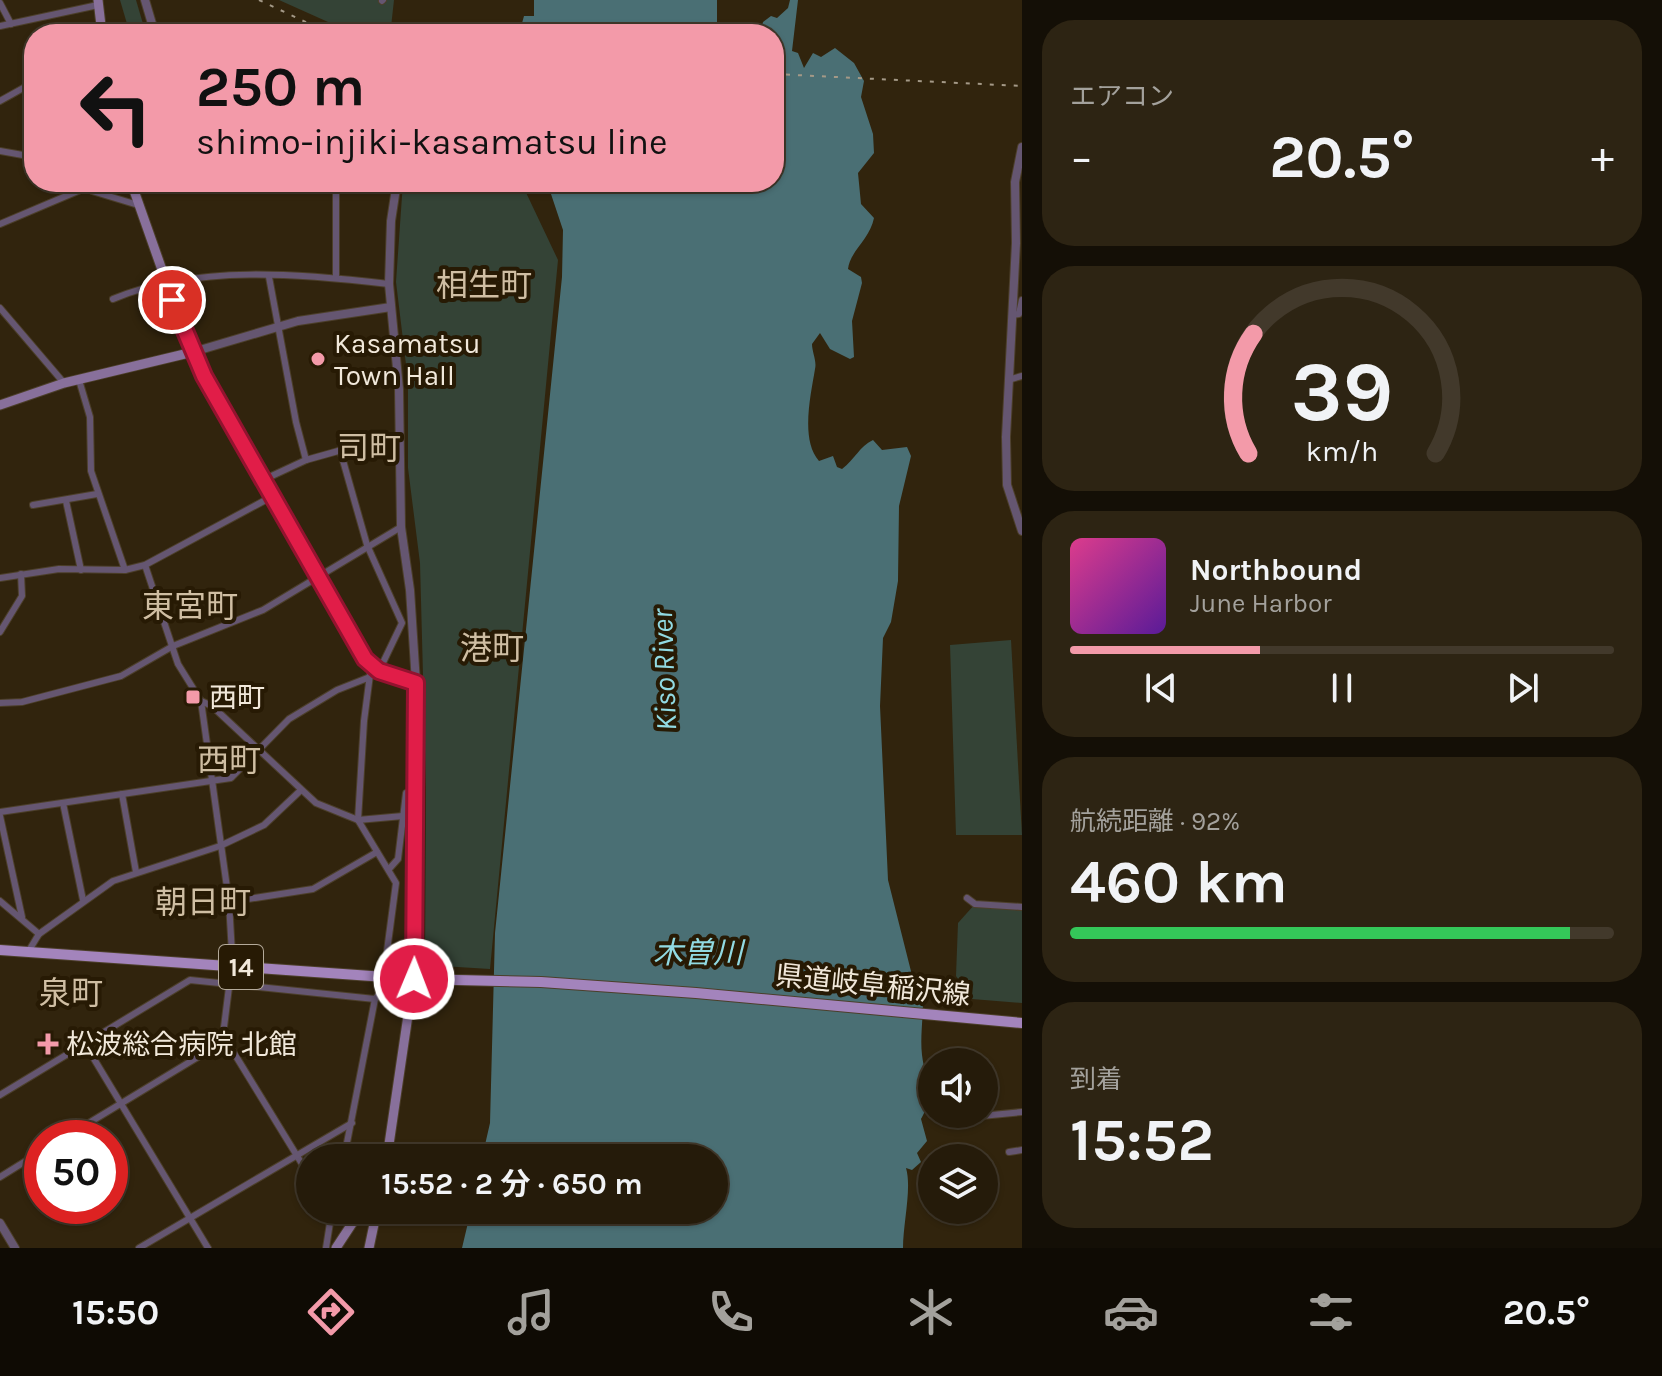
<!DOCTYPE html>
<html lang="ja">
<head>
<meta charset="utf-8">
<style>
  :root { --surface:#251b0a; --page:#2d2413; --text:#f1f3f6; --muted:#a3a19c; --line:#42392b; --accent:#f39aa9 }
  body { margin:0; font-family:Karla,"Noto Sans JP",sans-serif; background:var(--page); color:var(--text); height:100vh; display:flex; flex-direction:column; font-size:30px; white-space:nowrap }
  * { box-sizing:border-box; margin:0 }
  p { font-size:26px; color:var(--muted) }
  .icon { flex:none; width:44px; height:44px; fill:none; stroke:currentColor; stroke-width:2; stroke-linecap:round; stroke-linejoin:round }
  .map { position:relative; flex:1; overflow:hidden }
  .side { display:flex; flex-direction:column; gap:20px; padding:20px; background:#140f06; width:640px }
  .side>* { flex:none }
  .banner { position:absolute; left:24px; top:24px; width:760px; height:168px; border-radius:32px; box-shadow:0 2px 6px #0004,0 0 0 2px var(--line); background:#f39aa9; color:#111; overflow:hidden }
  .buttons { position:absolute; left:918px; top:1048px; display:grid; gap:16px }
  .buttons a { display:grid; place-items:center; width:80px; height:80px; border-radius:50%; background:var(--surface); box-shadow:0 2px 6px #0004,0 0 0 2px var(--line); font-size:40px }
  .speed { position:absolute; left:24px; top:1120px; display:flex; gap:16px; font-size:40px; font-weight:700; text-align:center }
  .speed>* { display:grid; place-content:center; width:104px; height:104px; border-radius:50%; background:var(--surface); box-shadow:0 2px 6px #0004,0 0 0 2px var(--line); line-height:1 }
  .speed .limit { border:12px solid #d22; background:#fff; color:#111 }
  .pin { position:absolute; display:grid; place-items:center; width:68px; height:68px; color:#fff; margin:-34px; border:4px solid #fff; border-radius:50%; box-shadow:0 2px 8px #0007 }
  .me { position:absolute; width:88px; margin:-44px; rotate:1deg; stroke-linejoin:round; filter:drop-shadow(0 0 6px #0008) }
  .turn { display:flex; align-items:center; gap:28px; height:168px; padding:0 40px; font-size:36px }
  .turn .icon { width:104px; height:104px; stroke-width:2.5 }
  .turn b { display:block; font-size:56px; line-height:68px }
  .big { font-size:60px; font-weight:700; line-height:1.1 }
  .side .widget { flex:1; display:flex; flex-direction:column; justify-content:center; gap:12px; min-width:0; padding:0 28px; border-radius:32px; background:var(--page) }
  .side .dial { align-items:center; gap:0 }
  .dial svg { height:208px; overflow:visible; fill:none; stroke:var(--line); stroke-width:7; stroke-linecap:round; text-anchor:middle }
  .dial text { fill:var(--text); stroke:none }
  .song { display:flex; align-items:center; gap:24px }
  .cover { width:96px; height:96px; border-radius:12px; background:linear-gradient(135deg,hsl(330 70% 55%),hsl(270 70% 35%)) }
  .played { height:8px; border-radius:4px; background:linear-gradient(90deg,var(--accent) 35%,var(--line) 35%) }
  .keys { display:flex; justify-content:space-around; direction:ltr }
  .heat { display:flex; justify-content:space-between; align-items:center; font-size:44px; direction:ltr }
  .charge { height:12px; border-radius:6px; background:linear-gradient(90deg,#34c759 92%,var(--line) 0) }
  .trip { position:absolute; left:296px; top:1144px; width:432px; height:80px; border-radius:40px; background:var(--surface); box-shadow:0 2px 6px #0004,0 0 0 2px var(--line); font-weight:700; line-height:80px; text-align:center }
  .menu { display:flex; height:128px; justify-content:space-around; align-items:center; background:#0f0b04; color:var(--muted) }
  .menu .icon { width:56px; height:56px }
  .menu .current { color:var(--accent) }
  .menu b { font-size:36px; color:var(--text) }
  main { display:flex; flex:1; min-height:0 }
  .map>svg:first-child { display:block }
</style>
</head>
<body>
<main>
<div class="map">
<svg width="1022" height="1248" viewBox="0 0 1022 1248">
  <rect width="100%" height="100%" fill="#31240d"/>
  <g fill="#344336">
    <path d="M120,0H136L146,34H130Z"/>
    <path d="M279,0H394L391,27L337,26Z"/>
    <path d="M403,182H521L558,260L490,969L425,965L426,788L420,563L408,468V381L396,282Z"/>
    <path d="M1011,640L1022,835H956L950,645Z"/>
    <path d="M975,904L1022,911V1003L972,999L956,976L958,923Z"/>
  </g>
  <g fill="#4a6f74">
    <path d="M534,0H717V34H519L524,16H534Z"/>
    <path d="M790,0H798L792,51L798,53L804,68L813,53L821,57L835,48L854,63L864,81L861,97L873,134L874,153L858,173L861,204L874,218C870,239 850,251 848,269L861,277L862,283L852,321L854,357L850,359L830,349L820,333L812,344C812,352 817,361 815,369C811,394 800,440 819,461L833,456L837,467L842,469C855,459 859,447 873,440L882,450L907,447L911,456L899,506L898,581L891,622L883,638L880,706L888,880L918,999L923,1002C923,1019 920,1038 922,1055C925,1078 934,1097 921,1119L927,1141L917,1153L921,1162L912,1170L906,1168C912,1188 903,1223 903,1248H462L471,1210H714V1158H482L490,1123L495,933L562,277L563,230L547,182H740L744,194L747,182H774V34H760L763,22L771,16L777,18L788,8Z"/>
  </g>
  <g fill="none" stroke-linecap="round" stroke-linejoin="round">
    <g stroke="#4c3f2a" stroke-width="8">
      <g id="minor">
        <path d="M382,1L383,0"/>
        <path d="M0,3L11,24"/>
        <path d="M0,26L98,5"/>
        <path d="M0,101L34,82"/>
        <path d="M0,151L34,157"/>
        <path d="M78,182L92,191L138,205"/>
        <path d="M336,182V278"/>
        <path d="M0,224L85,188"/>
        <path d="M269,277L296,422L306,460"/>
        <path d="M113,299C196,264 302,274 389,284"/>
        <path d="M0,308L64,383"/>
        <path d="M1012,315L1019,314L1022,300"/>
        <path d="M79,380L90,417L91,471L125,570"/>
        <path d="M1008,380L1022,376"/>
        <path d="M340,450L367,545L402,623L379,671"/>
        <path d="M263,480L306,460L388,437H398"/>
        <path d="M66,501L81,570"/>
        <path d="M33,505L97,494"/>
        <path d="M145,565L178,664L201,701L229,902L232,954"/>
        <path d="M0,578L59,569L125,570L145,565L273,496"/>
        <path d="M0,632L22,596L21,574"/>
        <path d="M371,667L364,721L358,820L396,883L385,966"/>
        <path d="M201,701L212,706L316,803L358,820L403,816"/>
        <path d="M0,703L22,702L121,676L173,646L263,610L401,527"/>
        <path d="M122,794L136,872"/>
        <path d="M63,803L83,900"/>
        <path d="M0,812L231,778L289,719L337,690L370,677"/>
        <path d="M0,816L22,917"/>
        <path d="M389,869L398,859L406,793L415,791"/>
        <path d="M967,898L975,904L1022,907"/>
        <path d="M0,901L39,934"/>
        <path d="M229,902L313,889L377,852"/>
        <path d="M28,952L39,934L113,881L220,846L264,825L300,791"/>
        <path d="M230,979L224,1027L226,1040L310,1177"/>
        <path d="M85,1044L208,1248"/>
        <path d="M0,1095L190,980L375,999"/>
        <path d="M971,1117L1022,1112"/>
        <path d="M64,1138L226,1040"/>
        <path d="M1009,1152L1022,1150"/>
        <path d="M344,1158L375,999L384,989"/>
        <path d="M0,1177L42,1151"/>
        <path d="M139,1248L352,1123"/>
        <path d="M326,1248L332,1210"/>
      </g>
    </g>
    <g stroke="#4c3f2a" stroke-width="10">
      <g id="tertiary">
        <path d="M145,0L155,34"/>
        <path d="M1022,147L1015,182L1016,243L1006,437L1007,485L1022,531"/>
        <path d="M397,182L391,221L389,284L399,389L401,527L410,590L416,683"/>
        <path d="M193,352L298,321L391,307"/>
        <path d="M0,1223L15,1248"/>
      </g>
    </g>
    <g stroke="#4c3f2a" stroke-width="11">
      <g id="secondary">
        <path d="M98,0L102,34"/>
        <path d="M131,182L179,318L204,376L365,659L379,671L416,683V961L387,1158"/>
        <path d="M0,405L64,383L193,352"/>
        <path d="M336,1248L361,1210"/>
        <path d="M369,1248L377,1210"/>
      </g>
    </g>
    <g stroke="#4c3f2a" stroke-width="12">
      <path id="primary" d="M0,950L414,979L541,982L696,993L1022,1023"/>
    </g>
    <use href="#minor" stroke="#655671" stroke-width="6"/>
    <use href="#tertiary" stroke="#655671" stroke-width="8"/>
    <use href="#secondary" stroke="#88709b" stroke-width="9"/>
    <use href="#primary" stroke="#a384bc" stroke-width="10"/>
    <g stroke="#a49987" stroke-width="2" stroke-dasharray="4 8" stroke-linecap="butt">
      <path d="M259,0L331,34"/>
      <path d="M774,74L1022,86"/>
    </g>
  </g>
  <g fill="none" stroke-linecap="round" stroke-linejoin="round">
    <g stroke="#92132f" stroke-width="20">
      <path id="route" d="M172,300L204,376L365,659L379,671L416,683L414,979"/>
    </g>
    <use href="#route" stroke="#e11d48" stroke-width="14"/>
  </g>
  <g fill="#f39aa9" stroke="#271a04" stroke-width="3">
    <circle cx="318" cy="359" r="8"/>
    <rect x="185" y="689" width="16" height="16" rx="4"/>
    <path d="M44 1032h8v8h8v8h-8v8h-8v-8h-8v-8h8z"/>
  </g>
  <g text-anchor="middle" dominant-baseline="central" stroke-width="8" stroke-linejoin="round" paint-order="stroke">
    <rect fill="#271a04" stroke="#b4aa9a" stroke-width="2" x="219" y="945" width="44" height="44" rx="6"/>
    <g font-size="26" font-weight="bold" fill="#f1e8da">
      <text x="241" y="967">14</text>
    </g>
    <g font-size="28" fill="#f1e8da" stroke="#271a04" text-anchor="start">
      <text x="334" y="343">Kasamatsu<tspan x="334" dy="32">Town Hall</tspan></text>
      <text x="209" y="697">西町</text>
      <text x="66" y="1044">松波総合病院 北館</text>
    </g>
    <g font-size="28" fill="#f1e8da" stroke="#271a04">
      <text transform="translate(873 985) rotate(6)">県道岐阜稲沢線</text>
    </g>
    <g font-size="30" font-style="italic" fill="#91dae2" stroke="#271a04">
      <text transform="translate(664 670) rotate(-92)">Kiso River</text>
      <text x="698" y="953">木曽川</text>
    </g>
    <g font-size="32" fill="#cfbea3" stroke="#271a04">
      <text x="484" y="285">相生町</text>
      <text x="369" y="448">司町</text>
      <text x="190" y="606">東宮町</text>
      <text x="492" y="648">港町</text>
      <text x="229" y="760">西町</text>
      <text x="203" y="902">朝日町</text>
      <text x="71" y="993">泉町</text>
    </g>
  </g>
</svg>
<div class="buttons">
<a><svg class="icon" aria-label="sound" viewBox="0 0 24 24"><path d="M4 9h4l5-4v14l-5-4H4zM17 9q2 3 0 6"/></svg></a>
<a><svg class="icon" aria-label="layers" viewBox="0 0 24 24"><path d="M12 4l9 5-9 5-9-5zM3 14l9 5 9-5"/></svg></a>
</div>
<div class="speed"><div class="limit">50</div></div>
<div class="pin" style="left:172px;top:300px;background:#d93025"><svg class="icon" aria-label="arrive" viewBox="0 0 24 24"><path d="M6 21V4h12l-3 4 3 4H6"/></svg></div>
<svg class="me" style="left:414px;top:979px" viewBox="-20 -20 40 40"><circle r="17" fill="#e11d48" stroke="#fff" stroke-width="3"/><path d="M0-11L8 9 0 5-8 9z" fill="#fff"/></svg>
<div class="trip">15:52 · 2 分 · 650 m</div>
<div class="banner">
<div class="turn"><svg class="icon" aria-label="left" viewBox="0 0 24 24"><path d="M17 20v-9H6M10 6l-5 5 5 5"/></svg><div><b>250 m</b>shimo-injiki-kasamatsu line</div></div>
</div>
</div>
<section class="side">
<div class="widget"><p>エアコン</p>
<div class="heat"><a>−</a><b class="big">20.5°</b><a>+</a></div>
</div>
<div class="widget dial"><svg viewBox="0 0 100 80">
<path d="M14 69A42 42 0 1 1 86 69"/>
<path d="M14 69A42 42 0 0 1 16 23" stroke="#f39aa9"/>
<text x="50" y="56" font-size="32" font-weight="700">39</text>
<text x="50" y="72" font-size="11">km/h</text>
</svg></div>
<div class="widget">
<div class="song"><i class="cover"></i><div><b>Northbound</b><p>June Harbor</p></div></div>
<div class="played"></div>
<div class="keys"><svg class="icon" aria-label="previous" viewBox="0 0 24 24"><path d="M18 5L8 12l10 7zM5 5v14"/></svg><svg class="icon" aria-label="pause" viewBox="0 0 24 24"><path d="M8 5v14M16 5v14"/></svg><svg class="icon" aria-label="next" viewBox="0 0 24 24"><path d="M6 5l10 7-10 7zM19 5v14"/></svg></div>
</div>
<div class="widget"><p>航続距離 · 92%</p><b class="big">460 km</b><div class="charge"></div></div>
<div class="widget"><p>到着</p><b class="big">15:52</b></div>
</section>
</main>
<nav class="menu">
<b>15:50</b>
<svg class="icon current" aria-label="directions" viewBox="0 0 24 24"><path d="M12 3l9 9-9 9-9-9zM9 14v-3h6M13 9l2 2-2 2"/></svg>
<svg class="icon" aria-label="music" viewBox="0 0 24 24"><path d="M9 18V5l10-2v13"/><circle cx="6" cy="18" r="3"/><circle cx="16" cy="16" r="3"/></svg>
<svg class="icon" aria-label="phone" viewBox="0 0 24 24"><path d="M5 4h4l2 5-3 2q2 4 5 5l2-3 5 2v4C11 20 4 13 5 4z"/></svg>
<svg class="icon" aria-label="climate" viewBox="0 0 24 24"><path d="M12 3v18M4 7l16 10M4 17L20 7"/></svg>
<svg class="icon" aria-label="car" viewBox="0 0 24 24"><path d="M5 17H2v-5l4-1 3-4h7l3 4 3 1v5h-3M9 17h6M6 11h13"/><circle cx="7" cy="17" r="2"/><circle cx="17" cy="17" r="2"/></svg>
<svg class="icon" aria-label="filters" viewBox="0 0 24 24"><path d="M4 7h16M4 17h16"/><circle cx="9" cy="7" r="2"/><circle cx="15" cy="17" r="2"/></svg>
<b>20.5°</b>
</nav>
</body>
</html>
